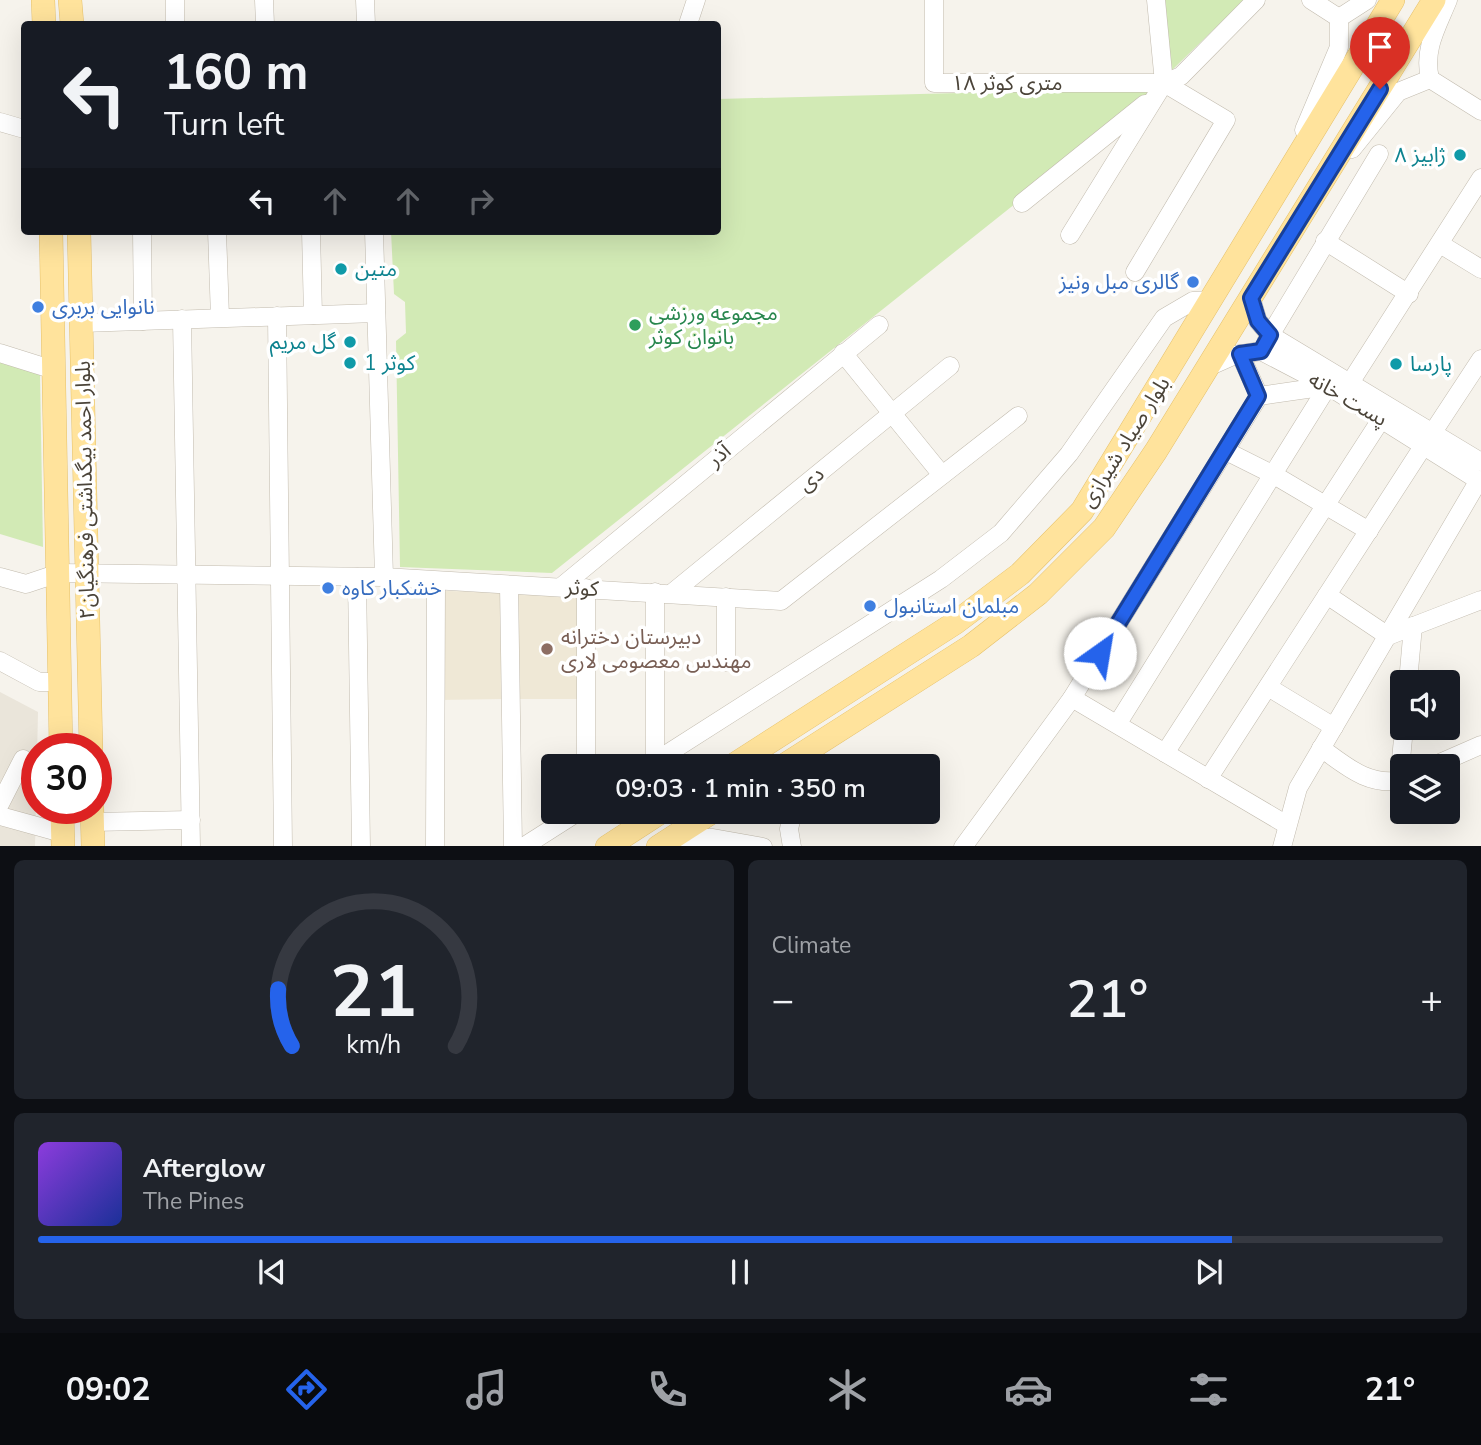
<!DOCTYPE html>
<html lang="en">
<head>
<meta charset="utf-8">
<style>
  :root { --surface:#171b24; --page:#20242c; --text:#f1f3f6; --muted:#9ea1a6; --line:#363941; --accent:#2563eb }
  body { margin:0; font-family:"Nunito Sans","Noto Sans Arabic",sans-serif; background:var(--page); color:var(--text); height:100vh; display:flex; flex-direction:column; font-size:26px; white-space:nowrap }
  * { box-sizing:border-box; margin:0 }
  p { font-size:23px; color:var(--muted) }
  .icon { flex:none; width:38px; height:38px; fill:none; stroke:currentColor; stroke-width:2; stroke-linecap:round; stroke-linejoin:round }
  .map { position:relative; height:846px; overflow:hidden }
  .details { display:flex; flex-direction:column; gap:14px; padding:14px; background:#0d0f14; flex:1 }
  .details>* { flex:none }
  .guide { position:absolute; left:21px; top:21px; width:700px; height:214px; border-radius:7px; box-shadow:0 7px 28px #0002; background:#171b24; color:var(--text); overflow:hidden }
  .buttons { position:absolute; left:1390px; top:670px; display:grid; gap:14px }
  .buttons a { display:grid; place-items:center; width:70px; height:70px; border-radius:7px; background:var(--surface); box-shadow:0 7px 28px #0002; font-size:35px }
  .speed { position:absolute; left:21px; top:733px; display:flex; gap:14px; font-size:35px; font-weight:700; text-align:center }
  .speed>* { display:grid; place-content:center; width:91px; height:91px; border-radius:50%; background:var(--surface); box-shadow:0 7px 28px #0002; line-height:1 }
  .speed .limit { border:10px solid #d22; background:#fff; color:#111 }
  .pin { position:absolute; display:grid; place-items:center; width:60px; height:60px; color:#fff; margin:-72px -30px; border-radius:50% 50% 50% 0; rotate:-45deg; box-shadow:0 0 7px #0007 }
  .pin .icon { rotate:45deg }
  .me { position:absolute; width:77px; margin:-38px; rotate:32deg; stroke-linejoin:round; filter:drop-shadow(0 0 5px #0008) }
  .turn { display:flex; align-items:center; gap:24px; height:147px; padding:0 28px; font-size:32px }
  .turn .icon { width:91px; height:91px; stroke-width:2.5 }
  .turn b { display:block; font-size:49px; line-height:60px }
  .lanes { display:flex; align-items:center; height:66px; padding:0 28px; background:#0003; justify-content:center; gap:35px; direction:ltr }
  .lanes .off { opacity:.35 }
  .big { font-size:52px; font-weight:600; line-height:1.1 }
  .details .tile { flex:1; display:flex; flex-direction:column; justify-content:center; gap:10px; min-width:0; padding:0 24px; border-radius:10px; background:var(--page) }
  .details .dial { align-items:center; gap:0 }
  .dial svg { height:182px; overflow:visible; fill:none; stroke:var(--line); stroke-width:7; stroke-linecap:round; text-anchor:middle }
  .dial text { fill:var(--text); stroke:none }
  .song { display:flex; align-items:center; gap:21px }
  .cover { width:84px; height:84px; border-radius:10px; background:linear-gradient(135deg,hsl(270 70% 55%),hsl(230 70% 35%)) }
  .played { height:7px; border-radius:4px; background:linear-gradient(90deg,var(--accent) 85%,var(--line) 85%) }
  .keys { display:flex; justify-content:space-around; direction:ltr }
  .heat { display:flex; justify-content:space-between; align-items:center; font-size:38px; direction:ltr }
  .details .tiles { flex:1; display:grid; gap:14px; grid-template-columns:1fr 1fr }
  .tile:last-child { grid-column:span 2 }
  .trip { position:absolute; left:541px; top:754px; width:399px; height:70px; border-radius:7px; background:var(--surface); box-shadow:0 7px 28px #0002; font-weight:600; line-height:70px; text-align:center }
  .dock { display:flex; height:112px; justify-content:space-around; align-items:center; background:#090b0e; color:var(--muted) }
  .dock .icon { width:49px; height:49px }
  .dock .current { color:var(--accent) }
  .dock b { font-size:32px; color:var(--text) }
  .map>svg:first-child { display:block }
</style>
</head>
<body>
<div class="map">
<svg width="1481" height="847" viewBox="0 0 1481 847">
  <rect width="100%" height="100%" fill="#f6f3ec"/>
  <path fill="#eae5da" d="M0,692L38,712L35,846H0Z"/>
  <g fill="#efe8d6">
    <path d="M446,591L502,592L503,699L439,700V596Z"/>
    <path d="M521,592L579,593L580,699H515V598Z"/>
  </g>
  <g fill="#d2eab5">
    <path d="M1163,0H1244L1169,73Z"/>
    <path d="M1152,88L1144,101L552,573L400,567L396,341L406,333L405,302L394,294L391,231H718V99Z"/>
    <path d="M0,362L40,374L43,547L0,534Z"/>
  </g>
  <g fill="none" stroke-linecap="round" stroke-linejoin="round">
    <g stroke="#c2bbae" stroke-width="19">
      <g id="minor">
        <path d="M175,0V24"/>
        <path d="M264,0L265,24"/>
        <path d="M365,0L366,24"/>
        <path d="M934,0V83H1164"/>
        <path d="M1156,0L1164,83"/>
        <path d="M1311,0L1339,18"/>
        <path d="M1339,18L1367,0"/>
        <path d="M688,24L696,0"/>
        <path d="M1430,79C1423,49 1437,27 1448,0"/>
        <path d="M1430,79L1481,111"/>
        <path d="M0,122L24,129"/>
        <path d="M1304,130L1339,47V18"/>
        <path d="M1352,149L1398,92L1430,79"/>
        <path d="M1022,203L1145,104"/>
        <path d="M142,231L143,321"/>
        <path d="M217,231L220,317"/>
        <path d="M311,231L313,315"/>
        <path d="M374,231L384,577"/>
        <path d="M1070,235L1164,83L1181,76L1256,0"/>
        <path d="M1325,241L1409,294"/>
        <path d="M1440,244L1481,269"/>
        <path d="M1135,272L1226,120L1164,83"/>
        <path d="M1251,298L1258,321L1270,335L1481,462"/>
        <path d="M277,316L283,847"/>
        <path d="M182,319L191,847"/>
        <path d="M82,323L376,313"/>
        <path d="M1266,342L1379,154"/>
        <path d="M0,353L54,370"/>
        <path d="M843,353L942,475"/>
        <path d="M1240,354L1259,396"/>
        <path d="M1208,367L1235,355L1261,351L1328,386L1481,482"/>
        <path d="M1350,383L1481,178"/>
        <path d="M1433,432L1481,359"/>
        <path d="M1226,451L1274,475L1369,531"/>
        <path d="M0,577L26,584L59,573L384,577L781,601L1018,416"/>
        <path d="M357,577L361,847"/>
        <path d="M509,585L513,847"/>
        <path d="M561,587L879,325"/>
        <path d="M586,588V766"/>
        <path d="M672,593L950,366"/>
        <path d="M1327,595L1388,636L1481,600"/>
        <path d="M726,597V662"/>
        <path d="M0,661L39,682H60"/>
        <path d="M1408,682L1413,626"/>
        <path d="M1268,687L1334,727"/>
        <path d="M1072,698L1287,825"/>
        <path d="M1118,723L1328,386"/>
        <path d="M1321,748C1346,766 1369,787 1402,780"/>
        <path d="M1165,753L1382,418"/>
        <path d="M655,762V592"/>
        <path d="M648,766L941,579L1001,533L1069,454L1164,318L1193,301L1212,300"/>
        <path d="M1433,766L1481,745"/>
        <path d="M1208,779L1424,445"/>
        <path d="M1399,781L1404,728"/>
        <path d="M0,804L23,759"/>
        <path d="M0,816L62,833"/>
        <path d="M92,822L191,820"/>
        <path d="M672,838H713L763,847"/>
        <path d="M435,847L436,581"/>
        <path d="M523,847L578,812"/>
        <path d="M792,847L789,829L793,812"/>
        <path d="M963,847L1072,698L1259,396L1328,386"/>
        <path d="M1282,847L1298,788L1479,480"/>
      </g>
    </g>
    <g stroke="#e6c16a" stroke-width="24">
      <g id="major">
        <path d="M43,0L44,24"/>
        <path d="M70,0L72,24"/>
        <path d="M51,231L61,749"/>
        <path d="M79,231L91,749"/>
        <path d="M732,766L955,623L1020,574L1082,511L1393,0"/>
        <path d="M783,766L971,646L1038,594L1104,528L1156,451L1434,0"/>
        <path d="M62,808L63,847"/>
        <path d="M92,808L93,847"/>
        <path d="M607,847L661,812"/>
        <path d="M658,847L712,812"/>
      </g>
    </g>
    <use href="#minor" stroke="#fff" stroke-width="18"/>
    <use href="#major" stroke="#ffe39c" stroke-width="23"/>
  </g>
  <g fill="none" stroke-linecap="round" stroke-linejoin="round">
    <g stroke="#184099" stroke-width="18">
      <path id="route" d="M1100,653L1258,396L1240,354L1261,351L1270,335L1258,321L1251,298L1380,89"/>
    </g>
    <use href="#route" stroke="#2563eb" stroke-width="12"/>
  </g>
  <g fill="#0f9aa8" stroke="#fff" stroke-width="2.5">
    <circle cx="1460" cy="155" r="7"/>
    <circle cx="341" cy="269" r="7"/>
    <circle cx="350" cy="342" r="7"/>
    <circle cx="350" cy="363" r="7"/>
    <circle cx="1396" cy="364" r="7"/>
  </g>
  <g fill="#3f7fe0" stroke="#fff" stroke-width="2.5">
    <circle cx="1193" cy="282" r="7"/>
    <circle cx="38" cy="307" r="7"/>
    <circle cx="328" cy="588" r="7"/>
    <circle cx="870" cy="606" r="7"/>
  </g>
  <circle fill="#2e9e5b" stroke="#fff" stroke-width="2.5" cx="635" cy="325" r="7"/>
  <circle fill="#8d6e63" stroke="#fff" stroke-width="2.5" cx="547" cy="649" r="7"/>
  <g text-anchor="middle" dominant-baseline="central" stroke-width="7" stroke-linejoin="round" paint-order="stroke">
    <g font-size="21" fill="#4b4439" stroke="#fff">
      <text x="1007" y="83">۱۸ متری کوثر</text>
      <text transform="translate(1348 399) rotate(30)">پست خانه</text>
      <text transform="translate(1125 442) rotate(-58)">بلوار صیاد شیرازی</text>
      <text transform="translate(719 455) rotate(-40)">آذر</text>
      <text transform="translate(811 479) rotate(-39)">دی</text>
      <text transform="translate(85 490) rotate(-91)">بلوار احمد بیگداشتی فرهنگیان۲</text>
      <text transform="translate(582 588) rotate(3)">کوثر</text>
    </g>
    <g font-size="21" fill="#0d838f" stroke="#fff" text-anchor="start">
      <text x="1446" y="155" text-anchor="end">ژابیز ۸</text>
      <text x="355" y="269">متین</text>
      <text x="336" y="342" text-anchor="end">گل مریم</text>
      <text x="364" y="363">کوثر 1</text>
      <text x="1410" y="364">پارسا</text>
    </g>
    <g font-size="21" fill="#366cbe" stroke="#fff" text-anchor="start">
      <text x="1179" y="282" text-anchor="end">گالری مبل ونیز</text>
      <text x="52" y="307">نانوایی بربری</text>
      <text x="342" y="588">خشکبار کاوه</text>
      <text x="884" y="606">مبلمان استانبول</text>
    </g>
    <g font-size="21" fill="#27864d" stroke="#fff" text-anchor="start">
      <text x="649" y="313">مجموعه ورزشی<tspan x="649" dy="24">بانوان کوثر</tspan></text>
    </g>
    <g font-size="21" fill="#785e54" stroke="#fff" text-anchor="start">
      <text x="561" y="637">دبیرستان دخترانه<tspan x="561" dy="24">مهندس معصومی لاری</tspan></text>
    </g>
  </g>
</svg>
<div class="buttons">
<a><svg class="icon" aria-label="sound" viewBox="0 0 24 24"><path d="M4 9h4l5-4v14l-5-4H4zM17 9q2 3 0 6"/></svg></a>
<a><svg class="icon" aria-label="layers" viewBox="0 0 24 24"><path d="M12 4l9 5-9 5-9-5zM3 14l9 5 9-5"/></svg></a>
</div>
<div class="speed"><div class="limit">30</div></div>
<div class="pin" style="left:1380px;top:89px;background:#d93025"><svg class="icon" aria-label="arrive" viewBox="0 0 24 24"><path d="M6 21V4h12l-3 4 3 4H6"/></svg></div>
<svg class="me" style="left:1100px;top:653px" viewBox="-20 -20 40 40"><circle r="19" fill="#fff"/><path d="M0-13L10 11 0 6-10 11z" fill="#2563eb"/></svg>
<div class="trip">09:03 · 1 min · 350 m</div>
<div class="guide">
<div class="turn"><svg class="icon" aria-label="left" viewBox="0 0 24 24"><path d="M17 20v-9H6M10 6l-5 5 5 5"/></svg><div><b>160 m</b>Turn left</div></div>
<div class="lanes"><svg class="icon" aria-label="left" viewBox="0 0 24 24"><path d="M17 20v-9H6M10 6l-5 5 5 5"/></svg><svg class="icon off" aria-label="ahead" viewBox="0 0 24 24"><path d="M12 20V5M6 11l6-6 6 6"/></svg><svg class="icon off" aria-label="ahead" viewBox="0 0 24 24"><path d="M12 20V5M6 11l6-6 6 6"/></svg><svg class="icon off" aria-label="right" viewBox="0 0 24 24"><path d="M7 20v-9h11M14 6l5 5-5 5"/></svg></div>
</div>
</div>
<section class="details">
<div class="tiles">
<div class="tile dial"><svg viewBox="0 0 100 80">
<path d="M14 69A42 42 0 1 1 86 69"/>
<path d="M14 69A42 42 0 0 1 8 44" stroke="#2563eb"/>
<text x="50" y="56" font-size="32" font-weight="700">21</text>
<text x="50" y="72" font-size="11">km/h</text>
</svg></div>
<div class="tile"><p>Climate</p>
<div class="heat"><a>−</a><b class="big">21°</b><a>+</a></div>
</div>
<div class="tile">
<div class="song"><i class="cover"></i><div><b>Afterglow</b><p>The Pines</p></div></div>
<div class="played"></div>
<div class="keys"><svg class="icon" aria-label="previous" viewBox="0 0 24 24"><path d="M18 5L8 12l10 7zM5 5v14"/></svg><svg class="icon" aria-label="pause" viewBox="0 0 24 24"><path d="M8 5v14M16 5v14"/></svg><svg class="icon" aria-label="next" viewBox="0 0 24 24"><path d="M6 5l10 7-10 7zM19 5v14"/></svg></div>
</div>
</div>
</section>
<nav class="dock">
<b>09:02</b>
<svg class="icon current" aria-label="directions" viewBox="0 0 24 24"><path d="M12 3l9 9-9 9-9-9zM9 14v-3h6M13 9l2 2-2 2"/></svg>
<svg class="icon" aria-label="music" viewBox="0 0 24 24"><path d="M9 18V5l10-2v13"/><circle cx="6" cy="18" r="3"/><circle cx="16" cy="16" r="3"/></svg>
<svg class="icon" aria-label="phone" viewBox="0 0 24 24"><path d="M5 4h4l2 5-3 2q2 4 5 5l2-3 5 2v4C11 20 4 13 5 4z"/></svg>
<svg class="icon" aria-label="climate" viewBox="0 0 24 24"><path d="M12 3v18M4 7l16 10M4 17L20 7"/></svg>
<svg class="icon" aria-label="car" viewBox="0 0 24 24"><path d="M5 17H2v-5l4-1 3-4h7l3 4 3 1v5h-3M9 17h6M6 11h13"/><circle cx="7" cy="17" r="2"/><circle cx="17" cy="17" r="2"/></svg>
<svg class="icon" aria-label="filters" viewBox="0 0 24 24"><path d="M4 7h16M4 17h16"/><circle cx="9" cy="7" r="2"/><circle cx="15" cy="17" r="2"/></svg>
<b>21°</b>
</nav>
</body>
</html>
